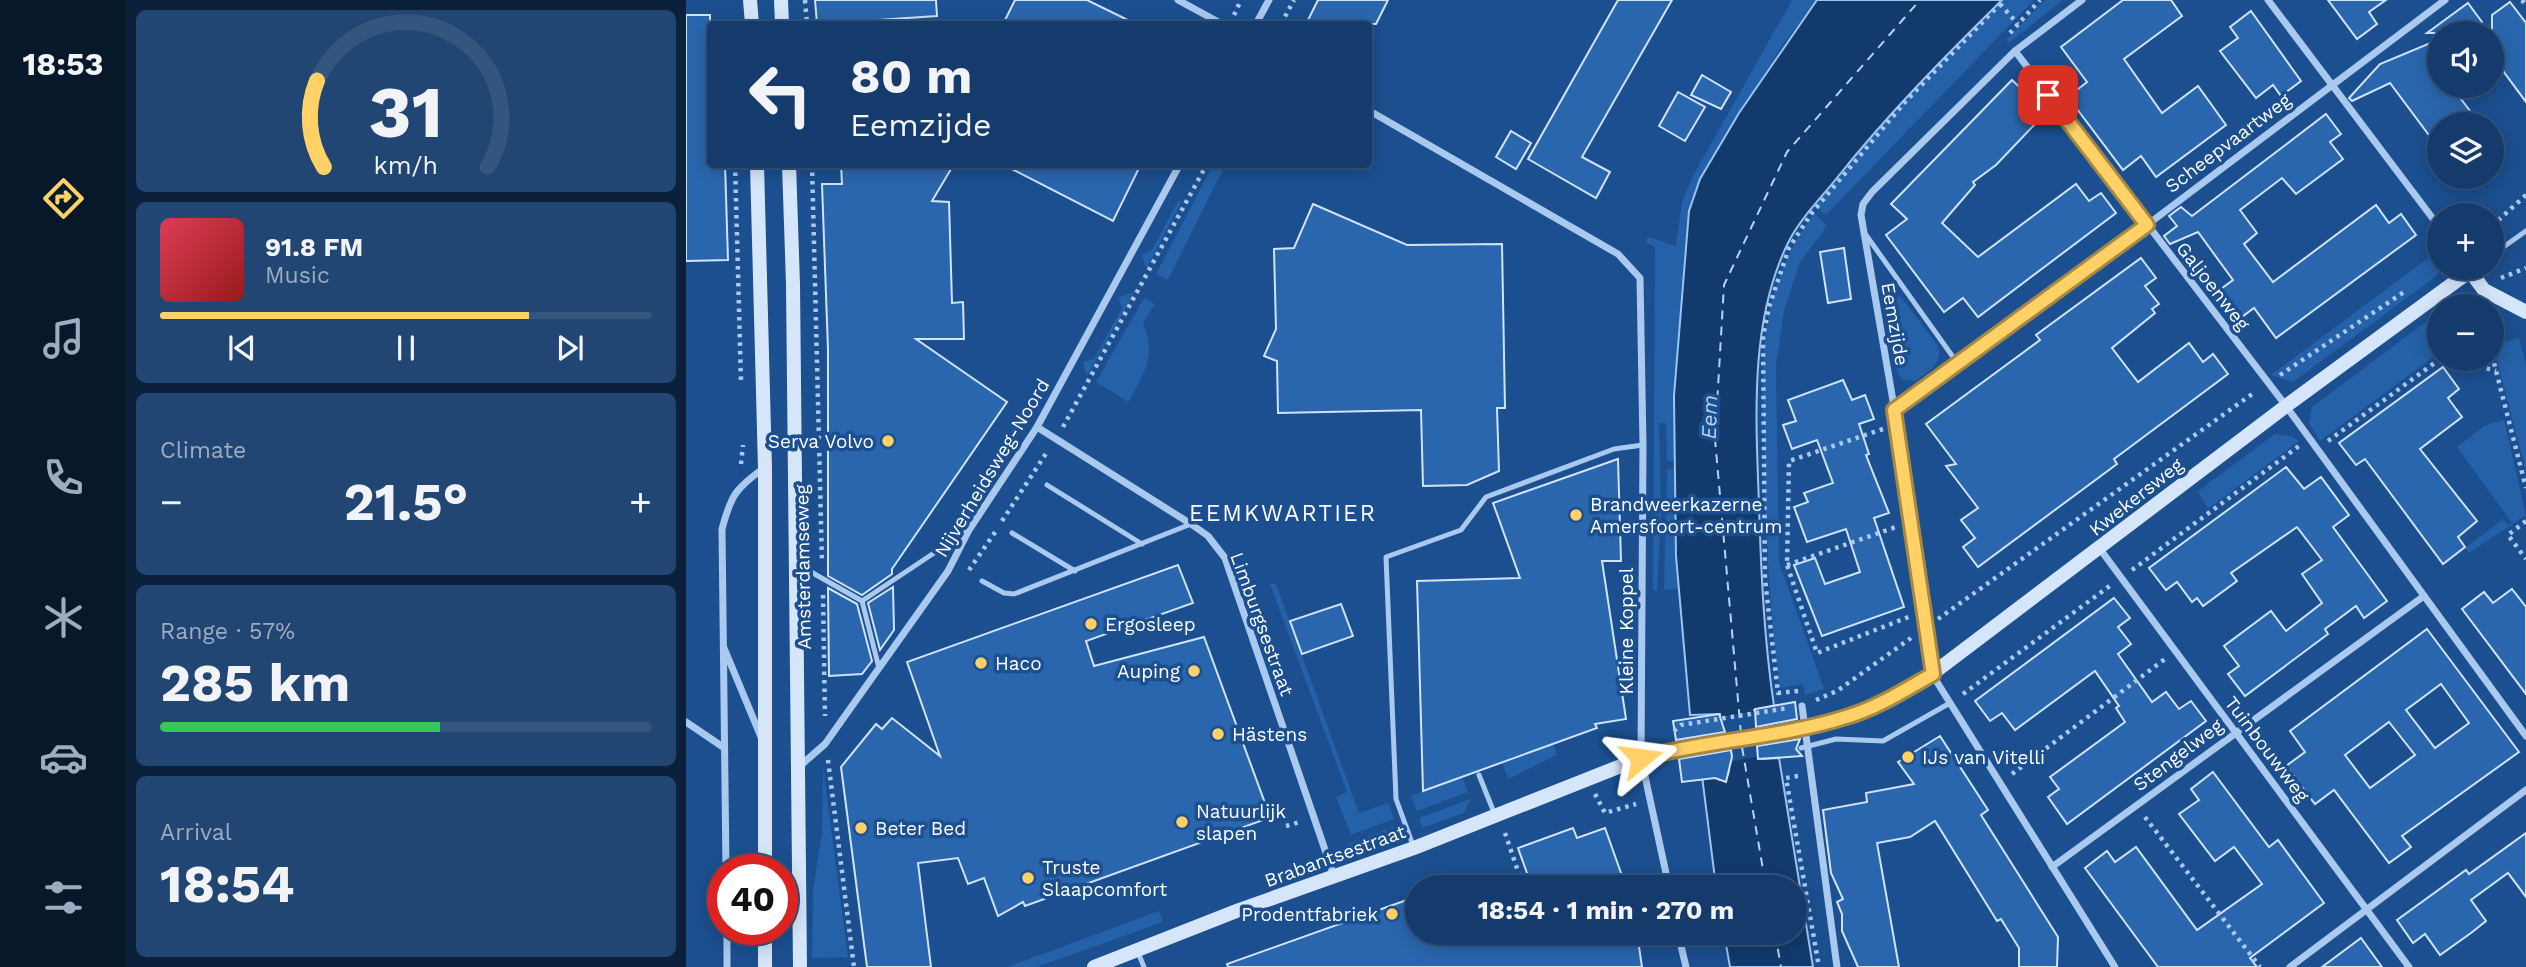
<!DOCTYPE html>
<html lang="en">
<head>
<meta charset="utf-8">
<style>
  :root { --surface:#143b6b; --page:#214673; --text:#f1f3f6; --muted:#9dadc1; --line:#33557e; --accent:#ffd166 }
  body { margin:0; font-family:"Work Sans",sans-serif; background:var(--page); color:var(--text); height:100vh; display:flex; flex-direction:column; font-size:26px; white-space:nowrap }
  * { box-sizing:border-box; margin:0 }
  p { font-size:23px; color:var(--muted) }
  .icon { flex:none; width:38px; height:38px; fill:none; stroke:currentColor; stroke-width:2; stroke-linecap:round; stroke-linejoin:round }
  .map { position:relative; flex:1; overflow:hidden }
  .sheet { display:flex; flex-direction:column; gap:10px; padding:10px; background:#0b203b; width:560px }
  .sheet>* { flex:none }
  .guide { position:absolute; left:21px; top:21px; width:665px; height:147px; border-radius:7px; box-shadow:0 4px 18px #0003,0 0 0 2px var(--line); background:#143b6b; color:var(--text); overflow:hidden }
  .controls { position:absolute; left:1741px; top:21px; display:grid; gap:14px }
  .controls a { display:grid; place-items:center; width:77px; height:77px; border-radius:50%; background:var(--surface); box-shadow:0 4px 18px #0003,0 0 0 2px var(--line); font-size:35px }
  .speed { position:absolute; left:21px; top:854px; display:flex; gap:14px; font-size:35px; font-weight:700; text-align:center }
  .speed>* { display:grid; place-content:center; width:91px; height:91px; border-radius:50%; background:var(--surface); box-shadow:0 4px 18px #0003,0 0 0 2px var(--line); line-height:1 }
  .speed .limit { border:10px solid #d22; background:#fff; color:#111 }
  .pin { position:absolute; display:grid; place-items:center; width:60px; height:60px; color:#fff; margin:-30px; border-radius:14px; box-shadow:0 4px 10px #0006 }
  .me { position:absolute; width:77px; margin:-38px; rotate:74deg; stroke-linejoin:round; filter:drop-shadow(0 0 5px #0008) }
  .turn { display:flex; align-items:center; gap:24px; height:147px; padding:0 28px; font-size:32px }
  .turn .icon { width:91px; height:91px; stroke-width:2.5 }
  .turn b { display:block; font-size:49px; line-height:60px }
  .big { font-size:52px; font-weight:700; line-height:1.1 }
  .sheet .card { flex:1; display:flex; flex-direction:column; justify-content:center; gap:10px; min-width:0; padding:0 24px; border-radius:10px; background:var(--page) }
  .sheet .dial { align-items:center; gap:0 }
  .dial svg { height:182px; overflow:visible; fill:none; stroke:var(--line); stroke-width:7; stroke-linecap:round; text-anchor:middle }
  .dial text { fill:var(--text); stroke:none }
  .song { display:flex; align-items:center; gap:21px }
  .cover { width:84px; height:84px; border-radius:10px; background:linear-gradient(135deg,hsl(350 70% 55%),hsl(0 70% 35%)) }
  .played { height:7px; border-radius:4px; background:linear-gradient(90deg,var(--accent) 75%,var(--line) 75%) }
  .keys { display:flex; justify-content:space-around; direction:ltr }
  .heat { display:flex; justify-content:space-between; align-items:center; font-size:38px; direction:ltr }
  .charge { height:10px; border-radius:5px; background:linear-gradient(90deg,#34c759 57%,var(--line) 0) }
  .trip { position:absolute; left:719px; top:875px; width:402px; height:70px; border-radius:35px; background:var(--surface); box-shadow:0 4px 18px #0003,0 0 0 2px var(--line); font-weight:700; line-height:70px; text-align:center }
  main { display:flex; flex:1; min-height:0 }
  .tabs { display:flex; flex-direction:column; width:126px; justify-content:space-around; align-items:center; background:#08182b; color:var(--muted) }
  .tabs .icon { width:49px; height:49px }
  .tabs .on { color:var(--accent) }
  .tabs b { font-size:32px; color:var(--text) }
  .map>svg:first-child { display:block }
</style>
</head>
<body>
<main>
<nav class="tabs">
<b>18:53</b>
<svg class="icon on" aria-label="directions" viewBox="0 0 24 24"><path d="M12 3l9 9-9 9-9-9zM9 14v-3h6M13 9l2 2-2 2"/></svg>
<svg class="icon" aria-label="music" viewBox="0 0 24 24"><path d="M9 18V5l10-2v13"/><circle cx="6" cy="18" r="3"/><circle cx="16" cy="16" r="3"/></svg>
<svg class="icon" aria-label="phone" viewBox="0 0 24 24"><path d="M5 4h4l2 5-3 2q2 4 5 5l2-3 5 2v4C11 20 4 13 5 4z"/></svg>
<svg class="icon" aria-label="climate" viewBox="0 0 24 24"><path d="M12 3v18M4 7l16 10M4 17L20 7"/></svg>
<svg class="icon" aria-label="car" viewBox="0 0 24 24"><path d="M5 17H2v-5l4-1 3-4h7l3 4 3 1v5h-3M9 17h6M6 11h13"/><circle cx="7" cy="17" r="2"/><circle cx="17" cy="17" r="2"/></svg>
<svg class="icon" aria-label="filters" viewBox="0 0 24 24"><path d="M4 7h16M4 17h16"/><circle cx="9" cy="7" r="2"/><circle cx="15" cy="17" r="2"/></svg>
</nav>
<section class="sheet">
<div class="card dial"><svg viewBox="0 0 100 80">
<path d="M14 69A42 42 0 1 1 86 69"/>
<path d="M14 69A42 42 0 0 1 11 31" stroke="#ffd166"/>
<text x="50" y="56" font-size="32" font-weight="700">31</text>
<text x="50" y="72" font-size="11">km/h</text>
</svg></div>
<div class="card">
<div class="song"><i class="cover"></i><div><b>91.8 FM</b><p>Music</p></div></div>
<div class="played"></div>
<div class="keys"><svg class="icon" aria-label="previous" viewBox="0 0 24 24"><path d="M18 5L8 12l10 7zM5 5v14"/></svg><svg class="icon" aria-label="pause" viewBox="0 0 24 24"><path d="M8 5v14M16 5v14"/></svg><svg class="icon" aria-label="next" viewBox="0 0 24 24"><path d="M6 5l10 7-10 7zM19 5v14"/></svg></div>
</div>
<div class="card"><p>Climate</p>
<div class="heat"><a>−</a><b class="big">21.5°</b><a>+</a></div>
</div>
<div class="card"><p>Range · 57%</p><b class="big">285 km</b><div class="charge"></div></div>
<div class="card"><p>Arrival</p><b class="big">18:54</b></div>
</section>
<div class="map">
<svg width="1840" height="967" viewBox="0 0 1840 967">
  <rect width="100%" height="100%" fill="#1b4f8f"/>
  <g fill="#2461a8">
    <path d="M1106,0H1131L1097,44L1035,146L999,251L988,396L989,461H981L980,423H973L975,517L971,590L967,591L969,247L960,242L962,237L990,246L996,202L1007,176Z"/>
    <path d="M1316,0H1348L1140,215L1129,206L1199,118Z"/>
    <path d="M1359,0H1377L1323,43L1320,40Z"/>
    <path d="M527,165H539L482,280L470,274Z"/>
    <path d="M492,201L495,203L460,269L456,255L466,250Z"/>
    <path d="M1128,213L1141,226L1114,262L1098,311L1090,366L1093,562L1138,689L1119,695L1117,684L1094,688C1083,606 1079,525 1078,442C1077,406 1075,366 1080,330C1086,287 1103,248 1128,213Z"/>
    <path d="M1749,253L1754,268H1758L1749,277L1607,382L1585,375Z"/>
    <path d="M446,292L448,293L401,376L397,362L408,359L436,308L432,298Z"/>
    <path d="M1207,296L1215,297L1252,346C1257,364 1243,371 1230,381L1216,380L1211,372L1201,301Z"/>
    <path d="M458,298L469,304L457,323C471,355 458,375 442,402L410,382Z"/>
    <path d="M1753,312V353L1634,441L1623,423L1626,407Z"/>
    <path d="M1833,338L1840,365V472L1807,345Z"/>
    <path d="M1818,420L1840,515L1783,553L1779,548L1817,519L1822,525L1826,523L1771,447L1800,425Z"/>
    <path d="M1589,434L1605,436L1613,441L1522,509L1512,491Z"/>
    <path d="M981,469H990L993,588L978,590Z"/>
    <path d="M584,584H590L673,813L702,803L708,819L665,835L650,797L661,792Z"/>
    <path d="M867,744L871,755L822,779L816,762Z"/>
    <path d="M137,766V767L162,957L126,958L127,890L136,833Z"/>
    <path d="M776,777L782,792L731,811L725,796Z"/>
    <path d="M784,799L778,813L736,828L733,818Z"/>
    <path d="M710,826L714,837L681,849L662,844Z"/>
    <path d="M473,911L477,922L351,967H321Z"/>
  </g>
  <path fill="#123a6d" stroke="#9cc4f0" stroke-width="2" d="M1131,0H1316C1257,58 1201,115 1150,179C1134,199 1113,220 1102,243C1063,322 1070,419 1073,505C1075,572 1078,639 1088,706L1068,710L1076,759L1093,758L1127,967H1044L1038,933H1110V887H1030L1015,768L1034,780L1041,777L1043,771L1034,714L1004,715L990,556L988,396L1003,211L1014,179L1053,113Z"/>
  <path fill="#1b4f8f" d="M1069,711L1076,756L1041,762L1034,717Z"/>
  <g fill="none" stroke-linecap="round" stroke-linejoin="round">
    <g stroke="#b5d3f5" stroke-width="2" stroke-dasharray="9 7" stroke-linecap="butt">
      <path d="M1055,734L1029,439L1038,285L1101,152L1234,0"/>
      <path d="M1056,747L1080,887"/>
      <path d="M1089,933L1095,967"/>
    </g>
  </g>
  <g fill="#2a66ad" stroke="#cfe3fa" stroke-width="2" fill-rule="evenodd">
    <path d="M129,0H250L251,16L131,24Z"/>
    <path d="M329,0H401L450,24H317Z"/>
    <path d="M632,0H702L690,24H620Z"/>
    <path d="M932,0H986L896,157L924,172L910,198L842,159Z"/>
    <path d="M1437,0H1485L1496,16L1438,59L1476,113L1512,86L1540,125L1470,177L1455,156L1437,170L1382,97L1401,82L1375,47Z"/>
    <path d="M1642,0H1700L1683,12L1691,24L1671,39Z"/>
    <path d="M1824,2L1840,23V102L1806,56V15Z"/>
    <path d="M1782,3L1796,22L1781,33H1741Z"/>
    <path d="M1565,11L1615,81L1595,96L1587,85L1570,98L1534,51L1552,38L1544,27Z"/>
    <path d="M0,15H24V164H39L42,260L0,261Z"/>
    <path d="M1754,39V86H1765L1794,124H1754V150L1704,83L1666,101L1663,98L1694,64Z"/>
    <path d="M1016,75L1045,92L1035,109L1005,95Z"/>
    <path d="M1326,80L1344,97L1335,107L1351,122L1310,165L1287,182L1289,185L1256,223L1292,257L1390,184L1403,201L1415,193L1430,213L1292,317L1277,298L1258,312L1200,235L1221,219L1205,204Z"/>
    <path d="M992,92L1019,107L999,141L973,126Z"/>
    <path d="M1640,114L1655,134L1644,142L1657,159L1610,194L1596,178L1554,210L1571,233L1558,244L1587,282L1690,205L1703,223L1715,214L1730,235L1590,338L1568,308L1549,322L1528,294L1547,280L1512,232L1484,244L1478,236L1491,226L1483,216L1495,207L1506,216Z"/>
    <path d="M825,131L845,143L830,169L810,157Z"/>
    <path d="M155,164H268L246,201L263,202L266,303L277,302L278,339H230L321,402L206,569V574L176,595L142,576V350L136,184H156Z"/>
    <path d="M316,164H455L427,221Z"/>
    <path d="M627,204L721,245L816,244L819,408H811L813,471L781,485L737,486L735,410L592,413L591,361L578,356L590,329L588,249L608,248Z"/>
    <path d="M1158,248L1165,299L1142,303L1134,252Z"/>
    <path d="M1455,258L1470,278L1459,286L1473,304L1466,309L1469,313L1426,348L1452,382L1503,343L1517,362L1527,354L1542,374L1428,459L1431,464L1292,567L1277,547L1289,538L1275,520L1292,508L1260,466L1270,464L1240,424L1354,340L1350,335Z"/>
    <path d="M1757,367L1773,389L1762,398L1776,417L1734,449L1791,521L1772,537L1779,547L1757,564L1679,459L1670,465L1653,443Z"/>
    <path d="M1157,380L1166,400L1179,395L1188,419L1173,424L1183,454L1180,455L1203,513L1188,518L1218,607L1136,636L1108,565L1129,558L1139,584L1174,572L1160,529L1121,542L1108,507L1122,502L1118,493L1147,483L1131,440L1106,449L1097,425L1110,421L1102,400Z"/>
    <path d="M932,459L935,561H916L940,719L909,724L911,728L737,791L731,581L834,578L807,503Z"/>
    <path d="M1600,467L1618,489L1635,477L1663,515L1647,527L1701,601L1678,618L1670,606L1639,629L1642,634L1559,696L1542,674L1553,666L1538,646L1585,611L1600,631L1636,603L1616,574L1636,560L1611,527L1545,573L1551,581L1517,606L1511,598L1506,602L1491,582L1480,590L1463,568Z"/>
    <path d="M492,565L507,603L400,641L408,666L518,637L583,814H578L580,819L339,906L337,902L312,916L298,878L282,884L272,858L232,863L245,967H181L155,767L190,724L196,729L206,718L254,756L221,662Z"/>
    <path d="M207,587L208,630L194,650L182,603Z"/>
    <path d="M142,588L171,604L186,661L176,674L143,676Z"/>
    <path d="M1826,589L1840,607V694L1776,609L1798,592L1807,603Z"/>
    <path d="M1428,598L1444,618L1432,627L1445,644L1432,654L1466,702L1480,692L1493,709L1505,701L1520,721L1381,824L1362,797L1373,789L1364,777L1439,722L1430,708L1433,706L1409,671L1329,730L1316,713L1304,721L1289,701Z"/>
    <path d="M655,604L667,636L616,654L604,621Z"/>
    <path d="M1741,629L1833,752L1716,836L1725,847L1703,863L1648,790L1629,804L1600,766L1619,752L1604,731ZM1755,684L1783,723L1749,748L1720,710ZM1703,722L1729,755L1684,788L1659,755Z"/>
    <path d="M1109,702L1111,719L1070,727L1069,709Z"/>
    <path d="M1033,714L1039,732L990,740L987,721Z"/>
    <path d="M1254,736L1302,810L1295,815L1372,937L1371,967H1333V948L1315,919L1311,921L1249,821L1224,837L1191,843L1213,967H1172L1156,931V914L1151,902L1157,899L1145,873L1137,810L1181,802L1180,793L1228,784L1212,762Z"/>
    <path d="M1114,739L1110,749L1116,756L1072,759L1071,746Z"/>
    <path d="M1045,750L1046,757L1040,782L1029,778L996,782L993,759Z"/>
    <path d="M1527,772L1583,847L1592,840L1638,903L1564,958L1571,967H1472L1399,868L1421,851L1429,862L1450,847L1511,930L1576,884L1548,847L1529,861L1493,814L1513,800L1505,789Z"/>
    <path d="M887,828L891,838L919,828L940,887H846L832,848Z"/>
    <path d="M1840,833V897L1822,873L1785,900L1800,921L1785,933L1754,955L1739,934L1727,943L1711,920L1780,870L1783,874Z"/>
    <path d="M732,896V933H951L956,967H542L541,964Z"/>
    <path d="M1675,938L1696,967H1636Z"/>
  </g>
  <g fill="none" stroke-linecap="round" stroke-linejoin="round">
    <g stroke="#a9c9ee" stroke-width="4.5" stroke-dasharray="3.5 5" stroke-linecap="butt">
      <path d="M119,0L121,24"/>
      <path d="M1836,0L1840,5"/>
      <path d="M1314,4L1332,24"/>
      <path d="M548,15L555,0"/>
      <path d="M595,24L608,0"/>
      <path d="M1324,33L1354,0"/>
      <path d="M49,164L55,381"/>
      <path d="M126,164L136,562"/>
      <path d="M1806,226L1840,195"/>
      <path d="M1815,278L1840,268"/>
      <path d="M1806,355L1840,488"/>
      <path d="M1768,359L1810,371"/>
      <path d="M1594,375L1721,290"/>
      <path d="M377,427L521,164"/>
      <path d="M1197,429L1103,461L1101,565L1131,653L1225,616"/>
      <path d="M1642,441L1754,359"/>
      <path d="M55,464L57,445"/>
      <path d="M316,521L361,452"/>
      <path d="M1840,521L1822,535L1840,559"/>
      <path d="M1101,565L1210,527"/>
      <path d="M283,570L312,528"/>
      <path d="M1446,570L1613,446"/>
      <path d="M137,595L139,716"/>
      <path d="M1252,619L1569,392"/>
      <path d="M1112,691L1092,693L1079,579L1077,336L1083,307L1103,248L1125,214L1219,102L1318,0"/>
      <path d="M1277,694L1425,585"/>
      <path d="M1130,700L1151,691L1225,638"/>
      <path d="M988,731L995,725L1102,708"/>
      <path d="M142,760L168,967"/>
      <path d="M1326,774L1479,659"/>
      <path d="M1112,776L1100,778L1133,967"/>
      <path d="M909,794L919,813L950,804"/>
      <path d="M1459,817L1574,967"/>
      <path d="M600,826L614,822"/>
      <path d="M819,833L837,886"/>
    </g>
    <g stroke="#a9c9ee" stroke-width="5">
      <path d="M1180,235L1272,364"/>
      <path d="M1806,255L1840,231"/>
      <path d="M361,485L456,544"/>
      <path d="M326,533L389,571"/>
      <path d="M111,564L176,601L193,668"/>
      <path d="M296,581L318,593L328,594L505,524"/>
      <path d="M176,601L281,531"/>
      <path d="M1115,748L1150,739L1197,741L1264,703"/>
      <path d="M793,775L809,815"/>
      <path d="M728,848L710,799L700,557L775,530L800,497L928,449L957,445"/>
      <path d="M451,950L458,967"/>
    </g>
    <g stroke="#a9c9ee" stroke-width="7">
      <path d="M492,0L536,24"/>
      <path d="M1396,0L1329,51L1186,192L1177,204L1175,215L1211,424L1246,674L1429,967"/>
      <path d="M1582,0L1754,228"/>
      <path d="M570,24L583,0"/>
      <path d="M1329,51L1600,406L1840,736"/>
      <path d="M682,110L932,254L954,278L957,445L955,758L983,887"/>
      <path d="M1207,410L1461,225L1759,0"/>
      <path d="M351,427L505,524L522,536L539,558L648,876"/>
      <path d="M1414,549L1723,967"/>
      <path d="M38,648L75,737"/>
      <path d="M1116,706L1151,967"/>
      <path d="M0,722L37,747"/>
      <path d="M114,766L139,744L262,571L283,530L351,427L494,164"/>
      <path d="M1366,867L1738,596"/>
      <path d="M40,870L36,529C45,495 50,488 78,468"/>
      <path d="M41,929V967"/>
      <path d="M992,933L1000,967"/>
      <path d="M1604,967L1840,790"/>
    </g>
    <g stroke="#d6e6fa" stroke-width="14">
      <path d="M64,0L66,24"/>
      <path d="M95,0L96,24"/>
      <path d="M71,164L79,468V870"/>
      <path d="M103,164L107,284L114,967"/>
      <path d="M79,967V929"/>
      <path d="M408,967L553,910L728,848L955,758C1023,740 1093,738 1160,717C1191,708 1219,690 1246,674L1600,406L1784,271L1798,290L1840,312"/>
    </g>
  </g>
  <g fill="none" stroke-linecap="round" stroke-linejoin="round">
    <g stroke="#a68842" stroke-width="18">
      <path id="route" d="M955,758C1023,740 1093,738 1160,717C1191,708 1219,690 1247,674L1208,410L1461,225L1362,95"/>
    </g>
    <use href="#route" stroke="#ffd166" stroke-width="12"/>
  </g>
  <g fill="#ffd166" stroke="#1b4f8f" stroke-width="2.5">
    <circle cx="202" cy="441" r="7"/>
    <circle cx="890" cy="515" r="7"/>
    <circle cx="405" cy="624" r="7"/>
    <circle cx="295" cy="663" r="7"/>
    <circle cx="508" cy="671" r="7"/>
    <circle cx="532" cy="734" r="7"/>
    <circle cx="1222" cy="757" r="7"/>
    <circle cx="496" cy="822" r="7"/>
    <circle cx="175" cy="828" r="7"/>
    <circle cx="342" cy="878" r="7"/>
    <circle cx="706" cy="914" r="7"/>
  </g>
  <g text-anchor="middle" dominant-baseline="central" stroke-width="7" stroke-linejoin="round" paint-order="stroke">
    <g font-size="19" fill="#fff" stroke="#1b4f8f">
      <text transform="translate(1542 143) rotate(-37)">Scheepvaartweg</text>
      <text transform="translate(1527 286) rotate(52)">Galjoenweg</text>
      <text transform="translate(1209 324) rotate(80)">Eemzijde</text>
      <text transform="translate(306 468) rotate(-59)">Nijverheidsweg-Noord</text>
      <text transform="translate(1450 497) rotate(-38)">Kwekersweg</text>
      <text transform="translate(117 567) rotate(-91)">Amsterdamseweg</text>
      <text transform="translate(576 624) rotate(70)">Limburgsestraat</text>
      <text transform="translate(940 631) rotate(-90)">Kleine Koppel</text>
      <text transform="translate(1581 749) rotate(53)">Tuinbouwweg</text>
      <text transform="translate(1492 755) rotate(-37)">Stengelweg</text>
      <text transform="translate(649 856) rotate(-20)">Brabantsestraat</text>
    </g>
    <g font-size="19" fill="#fff" stroke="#1b4f8f" text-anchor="start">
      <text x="188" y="441" text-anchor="end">Serva Volvo</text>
      <text x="904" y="504">Brandweerkazerne<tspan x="904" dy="22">Amersfoort-centrum</tspan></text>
      <text x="419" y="624">Ergosleep</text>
      <text x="309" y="663">Haco</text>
      <text x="494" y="671" text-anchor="end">Auping</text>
      <text x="546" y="734">Hästens</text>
      <text x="1236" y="757">IJs van Vitelli</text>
      <text x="510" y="811">Natuurlijk<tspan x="510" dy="22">slapen</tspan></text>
      <text x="189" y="828">Beter Bed</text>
      <text x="356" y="867">Truste<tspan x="356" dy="22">Slaapcomfort</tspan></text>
      <text x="692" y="914" text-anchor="end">Prodentfabriek</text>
    </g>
    <g font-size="21" font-style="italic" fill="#b5d3f5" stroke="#1b4f8f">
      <text transform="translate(1023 417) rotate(-88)">Eem</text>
    </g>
    <g font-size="23" letter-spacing="2" fill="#fff" stroke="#1b4f8f">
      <text x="597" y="513">EEMKWARTIER</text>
    </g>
  </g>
</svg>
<div class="controls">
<a><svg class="icon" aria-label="sound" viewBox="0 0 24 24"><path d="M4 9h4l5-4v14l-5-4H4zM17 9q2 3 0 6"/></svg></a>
<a><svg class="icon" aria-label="layers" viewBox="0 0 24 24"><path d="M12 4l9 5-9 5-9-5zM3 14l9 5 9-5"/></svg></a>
<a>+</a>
<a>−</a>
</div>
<div class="speed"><div class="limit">40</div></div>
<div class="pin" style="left:1362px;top:95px;background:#d93025"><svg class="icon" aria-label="arrive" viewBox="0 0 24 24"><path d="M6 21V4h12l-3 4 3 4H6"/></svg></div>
<svg class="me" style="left:955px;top:758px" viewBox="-20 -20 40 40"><path d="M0-17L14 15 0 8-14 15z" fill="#ffd166" stroke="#fff" stroke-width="4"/></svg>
<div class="trip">18:54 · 1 min · 270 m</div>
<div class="guide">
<div class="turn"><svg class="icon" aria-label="left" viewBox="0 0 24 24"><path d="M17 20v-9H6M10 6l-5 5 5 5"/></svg><div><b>80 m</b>Eemzijde</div></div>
</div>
</div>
</main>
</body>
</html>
